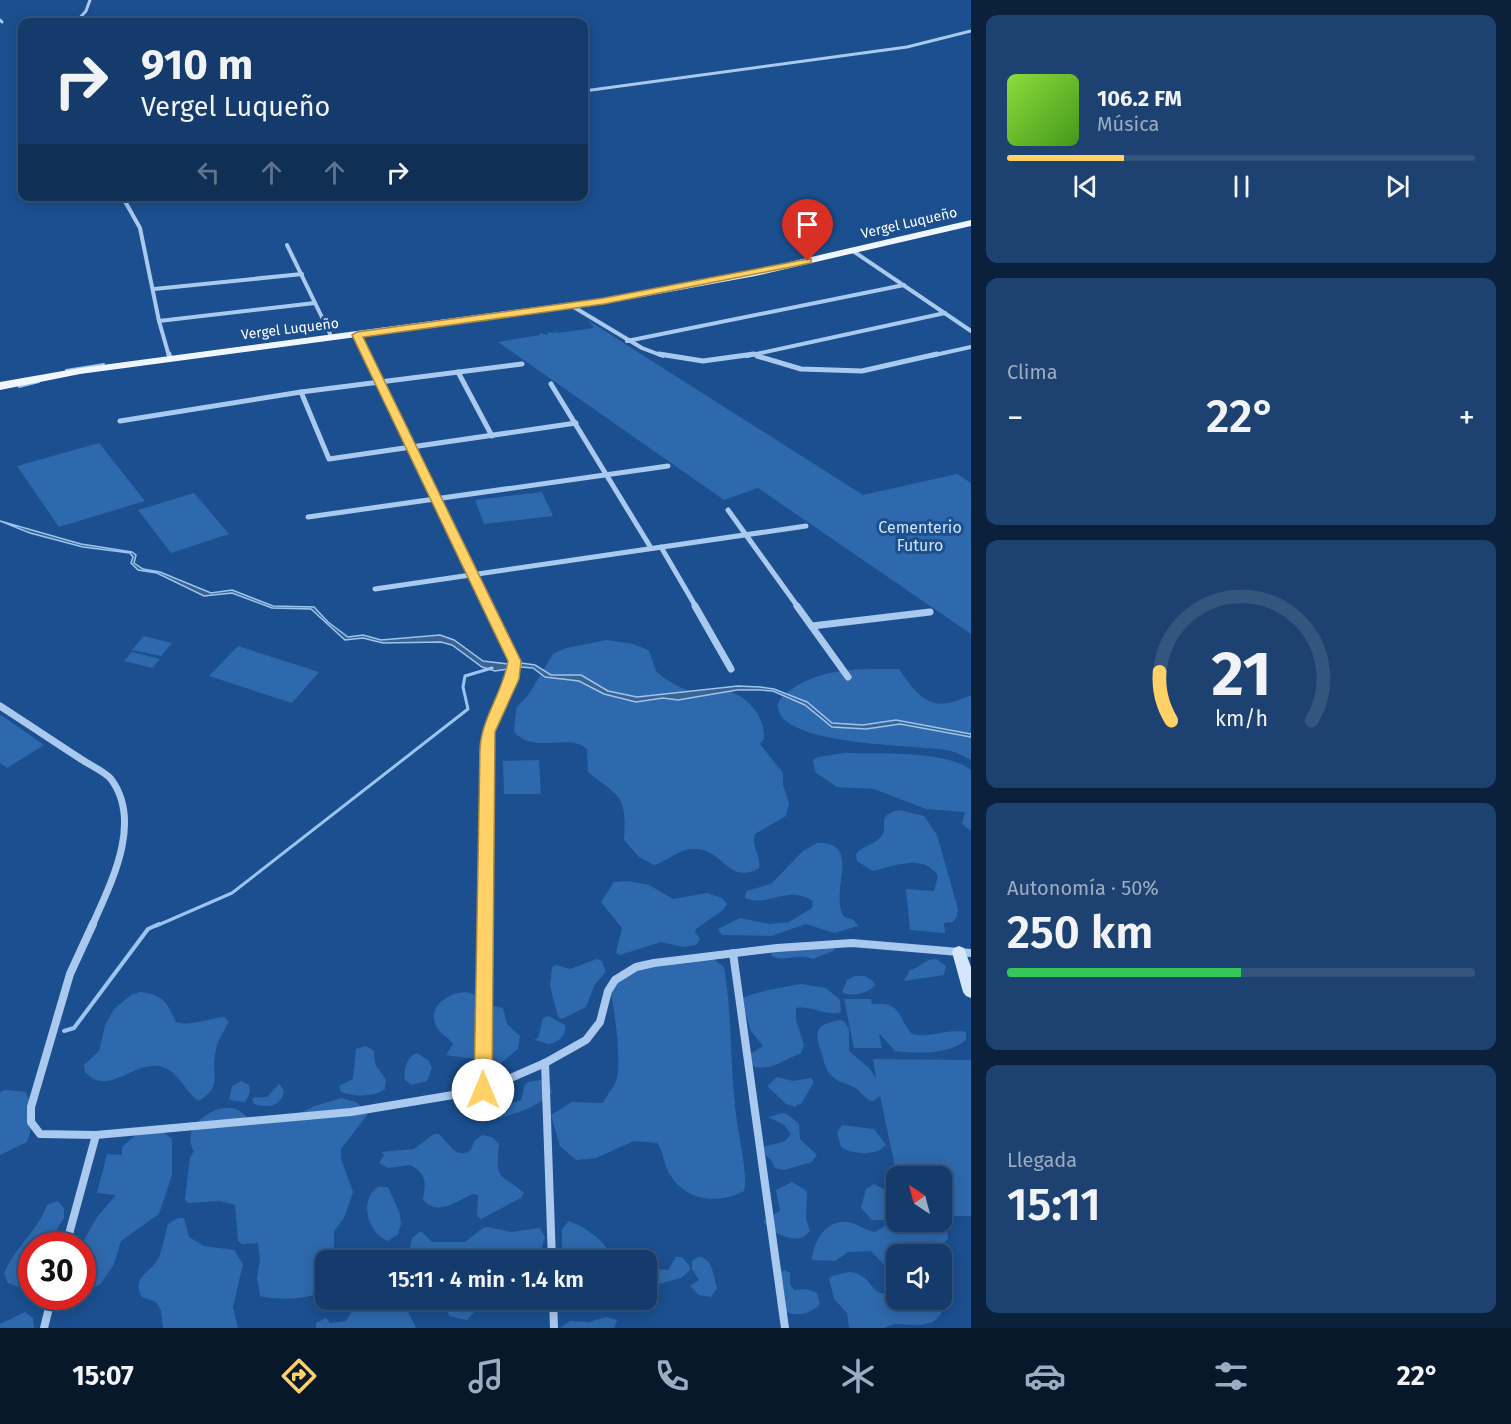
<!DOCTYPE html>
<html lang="es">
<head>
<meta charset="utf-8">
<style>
  :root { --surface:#143b6b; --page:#1d4271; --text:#f1f3f6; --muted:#9dadc1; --line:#33557e; --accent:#ffd166 }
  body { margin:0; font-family:"Fira Sans",sans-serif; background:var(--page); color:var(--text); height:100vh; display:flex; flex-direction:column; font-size:22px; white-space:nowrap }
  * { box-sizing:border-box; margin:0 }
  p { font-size:20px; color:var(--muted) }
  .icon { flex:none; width:33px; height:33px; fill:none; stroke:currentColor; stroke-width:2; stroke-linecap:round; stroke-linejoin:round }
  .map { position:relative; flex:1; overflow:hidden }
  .drawer { display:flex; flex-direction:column; gap:15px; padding:15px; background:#0b203b; width:540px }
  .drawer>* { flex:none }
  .hud { position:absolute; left:18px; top:18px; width:570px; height:183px; border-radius:12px; box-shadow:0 3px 15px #0003,0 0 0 2px var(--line); background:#143b6b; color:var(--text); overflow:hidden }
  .needle { width:39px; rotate:324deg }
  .tools { position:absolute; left:886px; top:1166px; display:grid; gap:12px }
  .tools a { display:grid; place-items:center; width:66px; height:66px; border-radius:12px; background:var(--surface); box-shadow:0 3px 15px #0003,0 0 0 2px var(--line); font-size:30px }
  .speed { position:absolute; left:18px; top:1232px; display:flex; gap:12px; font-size:30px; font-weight:700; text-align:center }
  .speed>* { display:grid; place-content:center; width:78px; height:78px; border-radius:50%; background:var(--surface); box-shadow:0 3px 15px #0003,0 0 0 2px var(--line); line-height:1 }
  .speed .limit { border:9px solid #d22; background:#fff; color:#111 }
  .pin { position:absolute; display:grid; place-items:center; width:51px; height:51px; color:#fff; margin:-62px -26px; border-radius:50% 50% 50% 0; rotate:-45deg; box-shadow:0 0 6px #0007 }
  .pin .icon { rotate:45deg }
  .me { position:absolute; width:66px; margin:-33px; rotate:0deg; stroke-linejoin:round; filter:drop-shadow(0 0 4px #0008) }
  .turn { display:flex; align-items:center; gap:21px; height:126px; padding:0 24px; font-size:27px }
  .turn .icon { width:78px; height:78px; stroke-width:2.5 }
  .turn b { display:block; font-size:42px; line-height:51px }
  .lanes { display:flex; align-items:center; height:57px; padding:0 24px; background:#0003; justify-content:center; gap:30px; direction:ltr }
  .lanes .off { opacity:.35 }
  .big { font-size:45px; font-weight:600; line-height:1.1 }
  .drawer .card { flex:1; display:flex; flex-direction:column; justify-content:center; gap:9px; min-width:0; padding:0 21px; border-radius:12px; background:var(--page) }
  .drawer .dial { align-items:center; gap:0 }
  .dial svg { height:156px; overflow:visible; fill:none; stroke:var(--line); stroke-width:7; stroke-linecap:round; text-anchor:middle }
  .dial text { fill:var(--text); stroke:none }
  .song { display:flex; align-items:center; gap:18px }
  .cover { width:72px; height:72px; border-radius:9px; background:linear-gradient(135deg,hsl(90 70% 55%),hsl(100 70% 35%)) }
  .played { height:6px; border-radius:3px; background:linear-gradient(90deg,var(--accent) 25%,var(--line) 25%) }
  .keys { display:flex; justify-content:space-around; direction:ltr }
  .heat { display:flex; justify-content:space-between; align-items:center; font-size:33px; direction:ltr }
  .charge { height:9px; border-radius:4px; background:linear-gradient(90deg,#34c759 50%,var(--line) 0) }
  .trip { position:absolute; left:315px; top:1250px; width:342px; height:60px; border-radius:12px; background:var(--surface); box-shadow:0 3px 15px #0003,0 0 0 2px var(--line); font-weight:600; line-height:60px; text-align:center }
  .dock { display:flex; height:96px; justify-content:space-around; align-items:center; background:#08182b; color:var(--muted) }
  .dock .icon { width:42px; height:42px }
  .dock .current { color:var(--accent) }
  .dock b { font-size:27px; color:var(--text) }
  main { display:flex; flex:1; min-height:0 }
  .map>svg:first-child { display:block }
</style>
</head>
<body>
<main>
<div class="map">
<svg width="971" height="1328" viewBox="0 0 971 1328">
  <rect width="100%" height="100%" fill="#1b4f8f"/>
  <g fill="#2e69ad">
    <path d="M589,321L863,495L957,474L971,483V634L758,488L724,500L498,342L540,335V333L548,335L547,332L556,333V331L558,333L594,328Z"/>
    <path d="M99,443L145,501L59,527L17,466Z"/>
    <path d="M542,492L553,516L484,524L475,500Z"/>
    <path d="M194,493L229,534L171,553L138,510Z"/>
    <path d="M144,636L172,643L161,656L132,650Z"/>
    <path d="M607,640L633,644L648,650C653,657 653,666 657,672C662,678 682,689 690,691C699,693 710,689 719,689C745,692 765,714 764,739L760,744L783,773V785L789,803L786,816L755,834C751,846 761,856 759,868C728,886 724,848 693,849C679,849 668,861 654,865L639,857L624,840C627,794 620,798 588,772L587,749C569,732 535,755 514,732L516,708L529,694L553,654L566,648Z"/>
    <path d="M238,646L319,672L292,703L209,676Z"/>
    <path d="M132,652L160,659L152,668L124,661Z"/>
    <path d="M899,669C922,702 932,713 971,695V760C963,756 955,751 946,750C916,745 786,746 778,709C776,701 784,695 789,691C820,667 863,669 899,669Z"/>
    <path d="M0,715H1L44,745L7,768L0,763Z"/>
    <path d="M844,753C877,754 946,750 971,770V831L962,824L965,812L926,809L874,789L837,787L815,772L813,760L818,757Z"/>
    <path d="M539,760L541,794H504L503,761Z"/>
    <path d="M899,810L924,816L937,835L958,909L957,916L953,922L944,923L945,933L910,930L906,889L934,891L938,876C924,853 894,866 873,871L857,861L856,854C863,846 873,845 880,838C891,828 873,816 899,810Z"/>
    <path d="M817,843C864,841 828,892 844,917L854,920L858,926L834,933L806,924L771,936L722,935L718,929L740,918L769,924L789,922L812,908L813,901C786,884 769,908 745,898L746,891L771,884L803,851Z"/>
    <path d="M628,881L649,885L673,899L707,893L722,898L727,904L723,910L696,929L695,932L700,939L696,945L683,947L661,942L620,955L616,953L622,928L601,902L614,882Z"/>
    <path d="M838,945L833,951L813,959C796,952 782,964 771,955L773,950Z"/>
    <path d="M709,956L724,967C732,1013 730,1059 735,1105C736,1125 749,1176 744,1191C716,1206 681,1200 667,1169C663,1159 663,1151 657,1143L634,1141L596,1158L576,1160L560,1146L551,1115L572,1102L603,1103C607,1094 614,1088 617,1078C621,1061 615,1008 610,990C633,960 675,961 709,956Z"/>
    <path d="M597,959L602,961L606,972L595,984L586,1007L562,1019L558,1017L550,986L552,967L556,965L570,969Z"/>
    <path d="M936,959L946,966L944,975L904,981L910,970C920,968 924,959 936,959Z"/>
    <path d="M855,976H865L874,982L875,986C866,993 852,998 842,992L847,980Z"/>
    <path d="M801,984L826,988L840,1000L841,1012C826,1017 812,1005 796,1008V1020L804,1045L801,1053C785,1059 766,1075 749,1064L747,1056L763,1046L751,1031L741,999C748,993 789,986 801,984Z"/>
    <path d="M140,992C162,994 168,1003 176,1022C190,1027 209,1018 224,1017L229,1022C223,1032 217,1041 215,1054C211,1076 223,1086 199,1101C183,1091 179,1069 158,1066C131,1063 108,1097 85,1072L84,1065L99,1051L105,1025L114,1009L131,995Z"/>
    <path d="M466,992L476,995L481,1003L477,1031L483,1058L479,1060L446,1055L453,1044C448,1037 440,1034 436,1026C427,1005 449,993 466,992Z"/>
    <path d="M844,999H871L872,1004C903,1002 896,1016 912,1034C930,1039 948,1028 966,1032V1040C947,1055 918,1054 895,1051L879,1033L882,1048H854Z"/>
    <path d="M494,1006L503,1008L507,1024L520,1036L518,1049L501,1063L492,1066C480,1055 490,1041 490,1028C489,1023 488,1018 488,1013Z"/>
    <path d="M548,1016L565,1025C567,1035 558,1043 549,1044L534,1040L538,1038L543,1018Z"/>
    <path d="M840,1020L844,1021L849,1029V1051L869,1068L876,1078L873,1059L971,1060V1216H942V1176H897L880,1096L873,1101C865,1099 864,1095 858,1090C853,1085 843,1084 837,1080C824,1071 826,1065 821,1052C814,1031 816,1024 840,1020Z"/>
    <path d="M366,1046L374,1051L375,1064L386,1080L385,1089C375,1097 353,1097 341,1092L339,1086L353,1079L356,1049Z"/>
    <path d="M417,1053L428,1060L432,1068L427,1081L412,1085L405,1080C403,1071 407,1056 417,1053Z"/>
    <path d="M777,1077L793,1081L811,1078L814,1082L801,1104L796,1105V1107L786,1104L767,1086Z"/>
    <path d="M541,1080L550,1084L552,1092C544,1104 502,1122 487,1117L481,1110C494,1103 508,1106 521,1100C527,1083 519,1083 541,1080Z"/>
    <path d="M241,1081L249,1085L250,1093L245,1102L229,1100L232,1086Z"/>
    <path d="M279,1084L284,1090C282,1107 268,1108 254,1104L252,1098L267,1097Z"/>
    <path d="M5,1090L26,1092C34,1111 34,1123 27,1142L0,1155V1092Z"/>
    <path d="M341,1098L356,1102L366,1111L367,1115L341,1149V1159L353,1192L344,1218L334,1231V1260H326C325,1268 328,1282 324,1288C315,1301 273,1300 260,1296L257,1278L260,1259L258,1243L242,1244L238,1241L235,1205L220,1201L188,1203L185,1199L190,1157L194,1151C179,1128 215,1102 236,1109C243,1112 247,1118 251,1122L302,1112L315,1106Z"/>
    <path d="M782,1113L787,1114L799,1124L800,1139L817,1155L812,1162L784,1170L775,1168L770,1159L756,1149L785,1141L791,1134L784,1125L768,1117Z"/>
    <path d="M842,1125L874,1129L886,1145C876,1157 852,1154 841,1147L837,1132Z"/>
    <path d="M158,1128L172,1139V1175L159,1214L121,1241L114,1264L101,1284L83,1292L81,1245L97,1217L116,1195L97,1193L107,1154L122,1155V1147L138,1133Z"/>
    <path d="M434,1134H439C450,1144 456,1160 471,1150L474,1141L482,1135L492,1137L499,1144C495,1183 500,1172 524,1193L521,1198L481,1219L477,1216L478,1195L473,1194C458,1200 437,1218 423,1199C426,1182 427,1174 410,1165L388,1168L379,1163L384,1155L381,1152L414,1149Z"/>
    <path d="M792,1182L807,1191L806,1219L810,1231C796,1247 783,1233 767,1231L768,1228L763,1221L780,1211L776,1190Z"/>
    <path d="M874,1184L889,1192L892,1212L885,1220H872L861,1208L866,1189Z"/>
    <path d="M378,1187H388L400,1214L401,1224L398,1234L388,1241C368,1234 358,1200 378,1187Z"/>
    <path d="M58,1201L64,1208V1218L47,1245H32C32,1266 36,1274 18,1287L8,1283L4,1274C12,1250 38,1231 47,1205Z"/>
    <path d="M178,1218H184L189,1237L204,1246L234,1250L243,1264L233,1307L238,1328H163L161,1311L156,1302L142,1297C130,1276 153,1272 159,1257C163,1246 165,1235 168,1224Z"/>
    <path d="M569,1221C584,1227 604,1239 610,1255L607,1260H562V1229Z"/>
    <path d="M916,1221H936L947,1228L948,1239C936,1252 914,1254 897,1254V1271L888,1269L871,1251L848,1252L835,1261L812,1260C813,1242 826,1219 848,1222C857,1223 865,1231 875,1232L888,1224Z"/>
    <path d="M488,1227L511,1232L540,1228L545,1237L539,1258L407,1260L412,1238L421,1231L432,1242H465L483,1228Z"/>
    <path d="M676,1257H682L689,1265L690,1270L681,1278L647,1287V1268L668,1270Z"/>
    <path d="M698,1257C713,1257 713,1276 717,1288L711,1297L699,1295L690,1286L699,1280L692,1269V1261Z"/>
    <path d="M785,1270L790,1273V1284L794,1290L806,1289L817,1293L820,1304C811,1314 795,1318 783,1310L777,1300L786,1299C776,1289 772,1284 780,1272Z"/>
    <path d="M849,1272C876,1274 867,1301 897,1292V1299H942L941,1314L933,1322L921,1325L894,1324L884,1328H849L847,1313L834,1299L829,1279L832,1276Z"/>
    <path d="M367,1299H402L416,1328H316V1323L326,1318L330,1323L346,1321L352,1311Z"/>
    <path d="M444,1299H486L467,1320L449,1316Z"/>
    <path d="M25,1312L33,1318L34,1328H0V1324Z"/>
    <path d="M606,1317L617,1320L614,1328H560L570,1321L589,1322Z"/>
  </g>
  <g fill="#3c6290" stroke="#9cc4f0" stroke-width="1.5">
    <path d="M0,521L81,544L132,552L136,555L134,563L143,569L160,572L211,593L232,590L273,606L314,607L328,622L348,637L363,635L381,640L440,635L454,640L483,661L508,664V669L495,671L482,667L452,645L441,642L383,643L363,638L345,640L311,609L272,608L232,593L204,596L157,573L138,570L131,563L133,557L130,553L83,547L30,533Z"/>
    <path d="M521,663L535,665L551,675H581L608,691L637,697L738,686L760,687L774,689L807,702L832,723L863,725L896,720L971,734V737L900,724L866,729L832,727L805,705L773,691L759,690H737L678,700L663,698L636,702L604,694L579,681L545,677L533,668L521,667Z"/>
  </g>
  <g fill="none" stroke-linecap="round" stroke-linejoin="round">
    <g stroke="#9cc4f0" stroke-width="2">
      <path d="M66,370L104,364"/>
      <path d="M19,387L39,382"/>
    </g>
    <path stroke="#9cc4f0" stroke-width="3" d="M156,926L232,893L468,709L463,687L465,676L492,668"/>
    <path stroke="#9cc4f0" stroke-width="4" d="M64,1031L74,1028L148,929L159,924"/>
    <g stroke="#a9c9ee" stroke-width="3">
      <path d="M0,20L2,22"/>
      <path d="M76,22L86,11L90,0"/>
      <path d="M584,91L907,47L971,31"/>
    </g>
    <g stroke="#a9c9ee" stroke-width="4">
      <path d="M122,196L140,228L159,321L169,356"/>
      <path d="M287,245L332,338"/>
      <path d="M853,251L971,331"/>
      <path d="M154,289L302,274"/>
      <path d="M572,306L642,348L663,356"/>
      <path d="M159,321L315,303"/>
      <path d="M357,335L367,356"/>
      <path d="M627,341L904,285"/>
      <path d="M747,356L945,313"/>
      <path d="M930,356L971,347"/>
    </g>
    <g stroke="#a9c9ee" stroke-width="5">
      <path d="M169,354L170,359"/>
      <path d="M366,354L488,607"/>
      <path d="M659,354L703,361L754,354"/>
      <path d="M757,356L801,369L862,371L937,354"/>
      <path d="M458,372L492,436"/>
      <path d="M551,384L651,548"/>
      <path d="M301,392L329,459L576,423"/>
      <path d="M120,421L301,392L522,364"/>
      <path d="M728,510L798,607"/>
      <path d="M308,517L668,466"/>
      <path d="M661,547L696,607"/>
      <path d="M375,589L806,526"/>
    </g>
    <g stroke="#a9c9ee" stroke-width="7">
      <path d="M695,606L731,669"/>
      <path d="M797,606L848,677"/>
      <path d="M812,626L930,612"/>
      <path d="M0,706C28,724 56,743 84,761C92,766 105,772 111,779C143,822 111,883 92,926"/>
      <path d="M485,926L487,748C491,722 517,685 514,662C512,647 494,620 487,606"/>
    </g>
    <g stroke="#a9c9ee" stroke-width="8">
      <path d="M93,924L70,974L31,1107V1122L40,1134L96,1135L351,1112L483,1090L545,1063L586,1040L600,1022L608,991L615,980L636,967L654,963L777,948L852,943L971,953"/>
      <path d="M733,953L785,1328"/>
      <path d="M545,1063L552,1260"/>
      <path d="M483,1090L485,924"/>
      <path d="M66,1245L96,1135"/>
      <path d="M553,1299L554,1328"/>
      <path d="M44,1328L52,1296"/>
    </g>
    <path fill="#d6e6fa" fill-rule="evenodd" d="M959,946L964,948L971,967V998L966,996L963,992L952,952L954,948Z"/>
    <path fill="#f0f6ff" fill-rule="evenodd" d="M971,220V226L755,276L604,304L80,374L0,390V382L80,368L604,298L755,270Z"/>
  </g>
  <path fill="#ffd166" stroke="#a68842" stroke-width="1.5" d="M808,259H811V263L604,304L363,337L521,661L519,679L495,732L492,1090L489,1096L483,1098L476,1096L474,1090L480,748C482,717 503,692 508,661L352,335L357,332L604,298Z"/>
  <g text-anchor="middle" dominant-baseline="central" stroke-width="6" stroke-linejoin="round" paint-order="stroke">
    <g font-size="14" fill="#fff" stroke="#1b4f8f">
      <text transform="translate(909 223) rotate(-13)">Vergel Luqueño</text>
      <text transform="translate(290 329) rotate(-7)">Vergel Luqueño</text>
    </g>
    <g font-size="16" fill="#cfe3fa" stroke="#1b4f8f">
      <text x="920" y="527">Cementerio<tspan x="920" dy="18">Futuro</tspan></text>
    </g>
  </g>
</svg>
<div class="tools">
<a><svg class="needle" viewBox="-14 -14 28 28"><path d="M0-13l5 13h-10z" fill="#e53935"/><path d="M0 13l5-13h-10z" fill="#9dadc1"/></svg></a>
<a><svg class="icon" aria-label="sound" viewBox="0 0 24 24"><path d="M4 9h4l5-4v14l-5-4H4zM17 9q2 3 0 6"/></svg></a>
</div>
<div class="speed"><div class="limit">30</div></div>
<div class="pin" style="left:808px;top:261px;background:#d93025"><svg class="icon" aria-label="arrive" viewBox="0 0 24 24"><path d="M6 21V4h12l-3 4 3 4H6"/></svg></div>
<svg class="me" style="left:483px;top:1090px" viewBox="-20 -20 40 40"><circle r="19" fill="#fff"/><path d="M0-13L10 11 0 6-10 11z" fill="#ffd166"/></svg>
<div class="trip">15:11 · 4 min · 1.4 km</div>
<div class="hud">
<div class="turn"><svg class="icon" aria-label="right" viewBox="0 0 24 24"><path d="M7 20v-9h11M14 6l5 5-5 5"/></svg><div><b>910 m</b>Vergel Luqueño</div></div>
<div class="lanes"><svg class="icon off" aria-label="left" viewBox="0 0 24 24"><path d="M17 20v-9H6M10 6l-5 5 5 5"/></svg><svg class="icon off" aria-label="ahead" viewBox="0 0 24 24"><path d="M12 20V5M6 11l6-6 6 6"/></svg><svg class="icon off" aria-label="ahead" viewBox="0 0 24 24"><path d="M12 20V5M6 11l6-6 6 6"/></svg><svg class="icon" aria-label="right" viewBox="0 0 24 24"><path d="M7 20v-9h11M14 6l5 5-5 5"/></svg></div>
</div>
</div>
<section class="drawer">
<div class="card">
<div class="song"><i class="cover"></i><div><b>106.2 FM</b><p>Música</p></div></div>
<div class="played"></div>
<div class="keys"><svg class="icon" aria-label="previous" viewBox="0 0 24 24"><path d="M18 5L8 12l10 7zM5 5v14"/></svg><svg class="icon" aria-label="pause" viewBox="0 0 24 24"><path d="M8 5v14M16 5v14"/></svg><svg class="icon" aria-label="next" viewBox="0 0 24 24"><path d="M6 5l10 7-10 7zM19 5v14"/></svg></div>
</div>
<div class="card"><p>Clima</p>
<div class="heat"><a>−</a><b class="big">22°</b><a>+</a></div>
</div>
<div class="card dial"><svg viewBox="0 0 100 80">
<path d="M14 69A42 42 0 1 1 86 69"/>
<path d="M14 69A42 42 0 0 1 8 44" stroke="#ffd166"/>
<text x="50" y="56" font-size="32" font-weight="700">21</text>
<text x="50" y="72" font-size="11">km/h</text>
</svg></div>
<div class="card"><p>Autonomía · 50%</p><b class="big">250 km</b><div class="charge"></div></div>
<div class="card"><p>Llegada</p><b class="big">15:11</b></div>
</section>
</main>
<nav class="dock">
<b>15:07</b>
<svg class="icon current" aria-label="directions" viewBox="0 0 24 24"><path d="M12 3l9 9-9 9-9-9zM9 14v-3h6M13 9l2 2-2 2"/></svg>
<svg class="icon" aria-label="music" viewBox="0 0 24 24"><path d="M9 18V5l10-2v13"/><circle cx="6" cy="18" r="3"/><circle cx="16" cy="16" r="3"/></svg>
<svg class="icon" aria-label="phone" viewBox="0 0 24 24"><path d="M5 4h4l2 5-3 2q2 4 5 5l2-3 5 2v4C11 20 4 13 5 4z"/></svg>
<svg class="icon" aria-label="climate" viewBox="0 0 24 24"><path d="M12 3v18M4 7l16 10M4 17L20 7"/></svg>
<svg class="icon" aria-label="car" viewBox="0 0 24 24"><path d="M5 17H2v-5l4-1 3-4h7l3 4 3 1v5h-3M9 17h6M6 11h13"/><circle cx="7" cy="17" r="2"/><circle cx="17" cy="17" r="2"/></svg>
<svg class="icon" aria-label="filters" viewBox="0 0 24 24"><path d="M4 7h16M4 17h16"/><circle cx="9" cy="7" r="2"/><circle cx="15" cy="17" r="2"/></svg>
<b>22°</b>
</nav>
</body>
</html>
